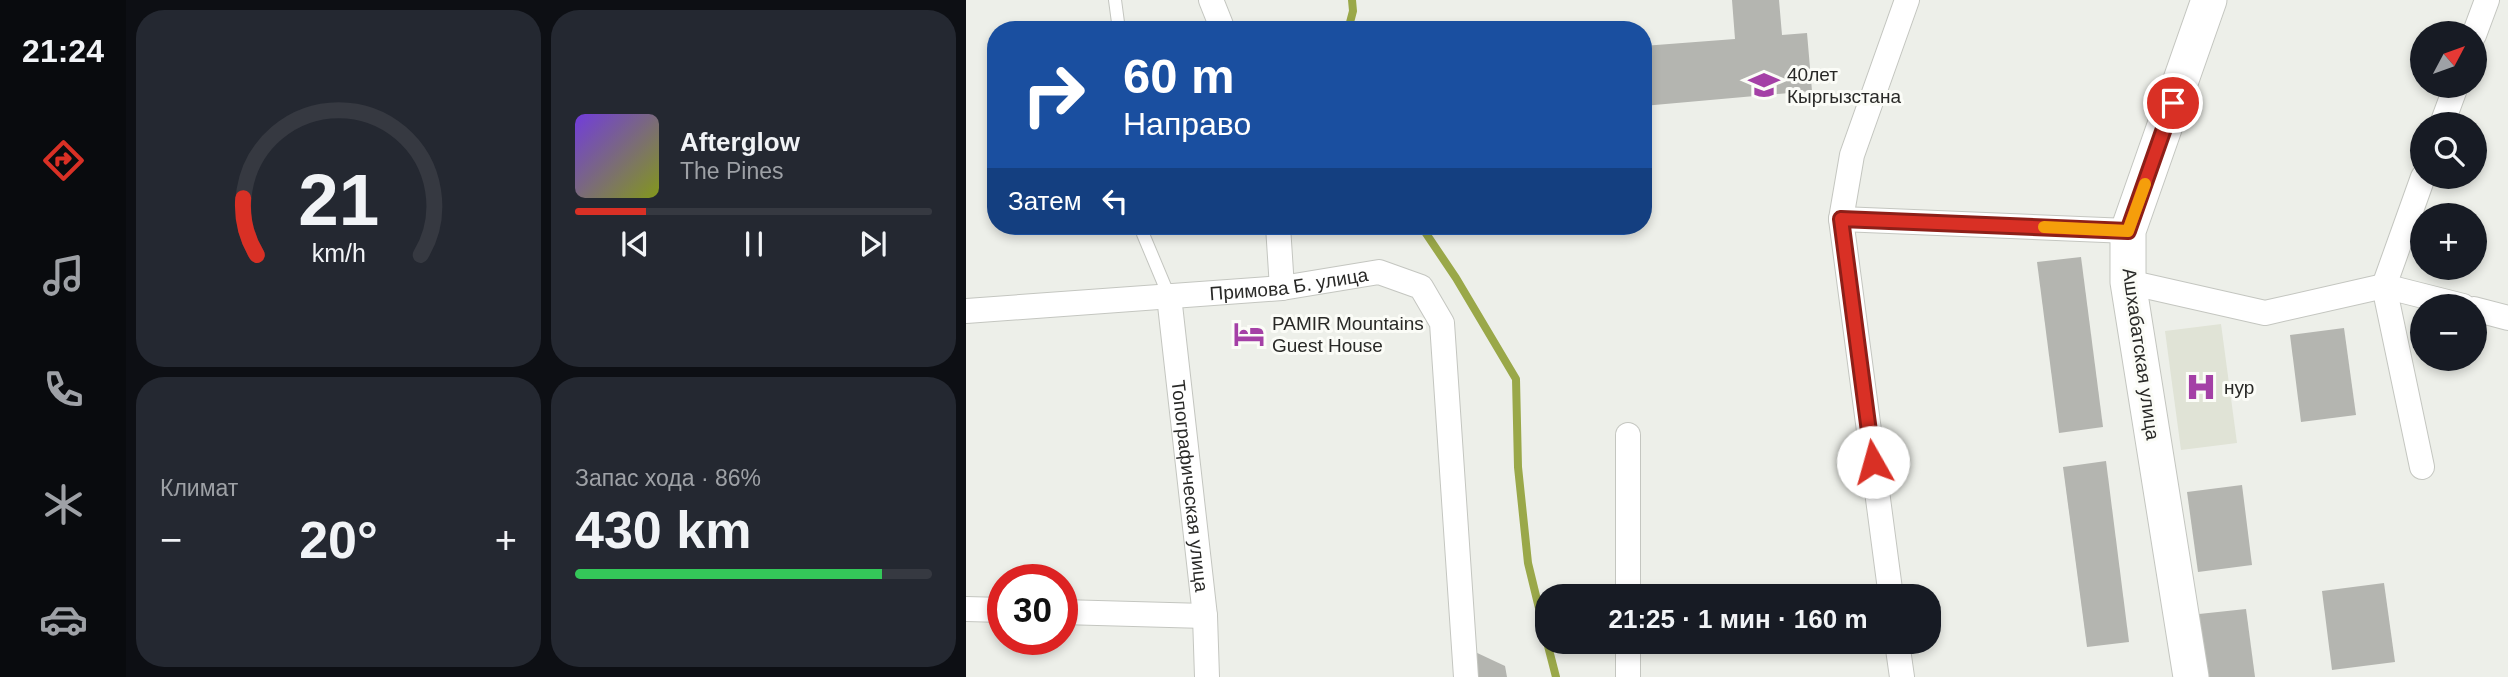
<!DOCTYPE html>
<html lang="ru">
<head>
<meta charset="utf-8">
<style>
  :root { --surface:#171b24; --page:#242831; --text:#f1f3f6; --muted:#9ea1a6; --line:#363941; --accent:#d93025 }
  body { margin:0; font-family:Arial,sans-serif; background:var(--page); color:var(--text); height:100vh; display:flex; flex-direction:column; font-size:26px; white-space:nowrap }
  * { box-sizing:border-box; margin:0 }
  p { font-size:23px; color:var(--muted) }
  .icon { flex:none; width:38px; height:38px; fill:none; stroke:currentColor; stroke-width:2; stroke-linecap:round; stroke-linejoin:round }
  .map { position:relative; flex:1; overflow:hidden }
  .sheet { display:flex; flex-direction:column; gap:10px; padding:10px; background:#0d0f14; width:840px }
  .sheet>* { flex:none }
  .banner { position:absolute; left:21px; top:21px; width:665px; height:214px; border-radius:28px; box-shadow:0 4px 10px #0003; background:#1a4fa0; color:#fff; overflow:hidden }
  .needle { width:46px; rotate:49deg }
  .tools { position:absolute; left:1444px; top:21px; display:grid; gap:14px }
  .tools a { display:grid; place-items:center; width:77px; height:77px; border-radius:50%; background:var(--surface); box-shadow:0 4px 10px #0003; font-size:35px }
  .speed { position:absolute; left:21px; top:564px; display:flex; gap:14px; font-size:35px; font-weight:700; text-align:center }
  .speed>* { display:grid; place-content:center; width:91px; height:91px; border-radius:50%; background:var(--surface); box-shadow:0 4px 10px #0003; line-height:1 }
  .speed .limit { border:10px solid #d22; background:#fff; color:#111 }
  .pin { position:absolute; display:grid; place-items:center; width:60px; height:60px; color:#fff; margin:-30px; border:4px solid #fff; border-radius:50%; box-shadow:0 2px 7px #0007 }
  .me { position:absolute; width:77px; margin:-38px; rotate:353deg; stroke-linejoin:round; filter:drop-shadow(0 0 5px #0008) }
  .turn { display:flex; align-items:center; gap:24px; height:147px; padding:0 21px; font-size:32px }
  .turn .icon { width:91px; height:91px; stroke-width:2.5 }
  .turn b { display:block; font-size:49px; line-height:60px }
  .then { display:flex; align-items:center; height:66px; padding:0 21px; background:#0003; gap:14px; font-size:26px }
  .big { font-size:52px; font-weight:600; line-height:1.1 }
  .sheet .card { flex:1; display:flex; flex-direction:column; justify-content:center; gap:10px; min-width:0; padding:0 24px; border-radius:28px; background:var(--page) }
  .sheet .dial { align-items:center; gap:0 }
  .dial svg { height:182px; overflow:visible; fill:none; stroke:var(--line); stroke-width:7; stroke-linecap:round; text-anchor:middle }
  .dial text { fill:var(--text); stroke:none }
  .song { display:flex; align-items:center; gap:21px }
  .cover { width:84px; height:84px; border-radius:10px; background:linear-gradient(135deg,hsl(260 70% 55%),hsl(70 70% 35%)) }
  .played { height:7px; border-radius:4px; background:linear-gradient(90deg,var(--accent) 20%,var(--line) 20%) }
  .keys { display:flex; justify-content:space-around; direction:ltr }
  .heat { display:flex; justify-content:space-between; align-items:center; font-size:38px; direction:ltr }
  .charge { height:10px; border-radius:5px; background:linear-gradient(90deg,#34c759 86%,var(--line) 0) }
  .sheet .tiles { flex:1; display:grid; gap:10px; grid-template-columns:repeat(2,1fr) }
  .trip { position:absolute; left:569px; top:584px; width:406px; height:70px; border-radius:28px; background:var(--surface); box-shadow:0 4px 10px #0003; font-weight:600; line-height:70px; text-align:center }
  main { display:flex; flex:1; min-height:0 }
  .menu { display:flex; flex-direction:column; width:126px; justify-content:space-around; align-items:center; background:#090b0e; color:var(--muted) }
  .menu .icon { width:49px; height:49px }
  .menu .active { color:var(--accent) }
  .menu b { font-size:32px; color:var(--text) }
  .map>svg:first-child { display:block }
</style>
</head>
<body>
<main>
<nav class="menu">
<b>21:24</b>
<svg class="icon active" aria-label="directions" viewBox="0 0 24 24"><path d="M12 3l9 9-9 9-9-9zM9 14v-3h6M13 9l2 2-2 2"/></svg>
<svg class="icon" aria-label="music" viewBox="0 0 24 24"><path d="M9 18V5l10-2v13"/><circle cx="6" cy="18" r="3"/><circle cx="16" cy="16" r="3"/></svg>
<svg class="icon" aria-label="phone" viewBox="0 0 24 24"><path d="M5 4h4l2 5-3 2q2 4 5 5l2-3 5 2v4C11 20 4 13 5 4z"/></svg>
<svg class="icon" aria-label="climate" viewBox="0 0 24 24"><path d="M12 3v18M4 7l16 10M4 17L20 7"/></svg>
<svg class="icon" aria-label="car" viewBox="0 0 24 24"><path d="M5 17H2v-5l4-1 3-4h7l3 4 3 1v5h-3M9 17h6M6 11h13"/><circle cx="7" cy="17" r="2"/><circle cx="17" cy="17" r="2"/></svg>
</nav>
<section class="sheet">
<div class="tiles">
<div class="card dial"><svg viewBox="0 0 100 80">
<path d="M14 69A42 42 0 1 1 86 69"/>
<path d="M14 69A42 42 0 0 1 8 44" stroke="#d93025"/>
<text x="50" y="56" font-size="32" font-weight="700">21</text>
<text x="50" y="72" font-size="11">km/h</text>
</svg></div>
<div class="card">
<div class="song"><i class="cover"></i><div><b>Afterglow</b><p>The Pines</p></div></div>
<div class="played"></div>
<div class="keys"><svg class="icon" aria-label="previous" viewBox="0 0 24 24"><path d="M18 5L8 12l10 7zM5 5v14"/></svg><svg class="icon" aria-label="pause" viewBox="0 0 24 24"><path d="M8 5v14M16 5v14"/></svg><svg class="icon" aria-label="next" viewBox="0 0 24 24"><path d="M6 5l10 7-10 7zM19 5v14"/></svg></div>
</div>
<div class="card"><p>Климат</p>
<div class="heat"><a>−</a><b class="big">20°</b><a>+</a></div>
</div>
<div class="card"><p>Запас хода · 86%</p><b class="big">430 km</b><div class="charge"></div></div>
</div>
</section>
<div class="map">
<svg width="1542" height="677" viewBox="0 0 1542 677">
  <rect width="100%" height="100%" fill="#edefe9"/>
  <path fill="#e0e3d6" d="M1255,324L1271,443L1215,450L1199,331Z"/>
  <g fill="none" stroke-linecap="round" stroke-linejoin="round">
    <g stroke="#9aa849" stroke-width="8">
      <path d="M382,30L387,11L386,0"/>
      <path d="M455,226L490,278L550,379L552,467L562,563L581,641"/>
      <path d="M581,642L590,677"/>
    </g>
  </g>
  <g fill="#b4b5b0">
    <path d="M766,0H813L816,35L841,33L846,91L677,106V46L769,39Z"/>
    <path d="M1115,257L1137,427L1093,433L1071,262Z"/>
    <path d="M1378,328L1390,415L1335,422L1324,335Z"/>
    <path d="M1140,461L1163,642L1121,647L1097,467Z"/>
    <path d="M1276,485L1286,565L1232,572L1221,492Z"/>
    <path d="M1418,583L1429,662L1366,670L1356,591Z"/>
    <path d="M1280,609L1289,677H1241L1233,614Z"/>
    <path d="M507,651L539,666L541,677H508Z"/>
  </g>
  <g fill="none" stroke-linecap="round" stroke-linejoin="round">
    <g stroke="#c4c6c0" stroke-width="14">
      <g id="lane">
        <path d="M149,0L153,30"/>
        <path d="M176,226L177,234L203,296"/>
      </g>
    </g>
    <g stroke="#c4c6c0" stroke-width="26">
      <g id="street">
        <path d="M245,0L257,30"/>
        <path d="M1508,35L1521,0"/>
        <path d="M1476,124L1490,86"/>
        <path d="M875,219L1162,231"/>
        <path d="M312,226L316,288"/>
        <path d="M1162,282L1299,313L1418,286L1497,306"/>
        <path id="s1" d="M203,296L239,616L241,677"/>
        <path d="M1508,309L1542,318"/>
        <path id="s2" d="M0,311L316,288L413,272L455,287L476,323L500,677"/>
        <path d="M1456,467L1418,286L1457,177"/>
        <path d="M662,597V435"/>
        <path d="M925,597L875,219L886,155L941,0"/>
        <path d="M0,609L37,610"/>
        <path d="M96,612L239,616"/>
        <path d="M931,642L936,677"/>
        <path d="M662,677V642"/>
      </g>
    </g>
    <g stroke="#c4c6c0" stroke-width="37">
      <path id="secondary" d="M1225,677L1162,282V231L1243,0"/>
    </g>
    <use href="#lane" stroke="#fff" stroke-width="12"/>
    <use href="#street" stroke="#fff" stroke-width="24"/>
    <use href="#secondary" stroke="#fff" stroke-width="35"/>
  </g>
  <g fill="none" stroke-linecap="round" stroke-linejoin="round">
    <g stroke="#8d1f18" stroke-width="18">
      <path id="route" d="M907,462L875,219L1162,231L1207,103"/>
    </g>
    <use href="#route" stroke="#d93025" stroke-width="12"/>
    <path stroke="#f59e0b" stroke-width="12" d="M1078,227L1162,231L1179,184"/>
  </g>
  <defs>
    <g id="school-bare" transform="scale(2.415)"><path d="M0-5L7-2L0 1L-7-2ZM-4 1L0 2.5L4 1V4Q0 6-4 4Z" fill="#a440a6" stroke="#fbfcf7" stroke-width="2.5" paint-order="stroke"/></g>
    <g id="hotel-bare" transform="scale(2.415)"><path d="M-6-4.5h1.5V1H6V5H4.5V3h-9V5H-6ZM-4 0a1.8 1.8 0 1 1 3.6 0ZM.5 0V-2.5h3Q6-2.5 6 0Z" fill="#a440a6" stroke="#fbfcf7" stroke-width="2.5" paint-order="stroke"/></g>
    <g id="hospital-bare" transform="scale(2.415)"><path d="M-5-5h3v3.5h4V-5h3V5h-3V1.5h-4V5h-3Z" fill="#a440a6" stroke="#fbfcf7" stroke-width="2.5" paint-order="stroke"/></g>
  </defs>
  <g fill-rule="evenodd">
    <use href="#school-bare" x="798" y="85"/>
    <use href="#hotel-bare" x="283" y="334"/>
    <use href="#hospital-bare" x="1235" y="387"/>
  </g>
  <g text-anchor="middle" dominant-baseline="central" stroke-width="6" stroke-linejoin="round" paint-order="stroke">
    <g font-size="19" fill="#292927" stroke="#fbfcf7" text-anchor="start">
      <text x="821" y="74">40лет<tspan x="821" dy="22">Кыргызстана</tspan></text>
      <text x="306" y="323">PAMIR Mountains<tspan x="306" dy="22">Guest House</tspan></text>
      <text x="1258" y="387">нур</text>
    </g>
    <g font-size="19" fill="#292927" stroke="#fbfcf7">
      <text stroke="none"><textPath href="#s2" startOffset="324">Примова Б. улица</textPath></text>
      <text transform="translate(1175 354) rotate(82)">Ашхабатская улица</text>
      <text stroke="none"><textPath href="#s1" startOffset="191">Топографическая улица</textPath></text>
    </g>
  </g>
</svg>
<div class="tools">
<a><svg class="needle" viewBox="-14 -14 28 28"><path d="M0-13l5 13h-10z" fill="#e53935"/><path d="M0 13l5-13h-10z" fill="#9ea1a6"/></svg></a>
<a><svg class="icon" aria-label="search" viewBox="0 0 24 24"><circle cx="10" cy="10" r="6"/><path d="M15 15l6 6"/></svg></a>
<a>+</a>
<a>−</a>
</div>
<div class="speed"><div class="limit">30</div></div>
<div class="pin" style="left:1207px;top:103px;background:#d93025"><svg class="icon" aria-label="arrive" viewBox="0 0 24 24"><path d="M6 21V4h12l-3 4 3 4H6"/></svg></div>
<svg class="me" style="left:907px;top:462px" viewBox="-20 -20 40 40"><circle r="19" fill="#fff"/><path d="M0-13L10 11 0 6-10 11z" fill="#d93025"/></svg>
<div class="trip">21:25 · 1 мин · 160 m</div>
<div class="banner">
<div class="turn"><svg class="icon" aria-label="right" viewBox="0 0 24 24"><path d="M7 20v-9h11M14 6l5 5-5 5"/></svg><div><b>60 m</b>Направо</div></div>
<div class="then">Затем<svg class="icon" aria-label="left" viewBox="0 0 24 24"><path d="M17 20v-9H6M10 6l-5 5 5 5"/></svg></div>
</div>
</div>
</main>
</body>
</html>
